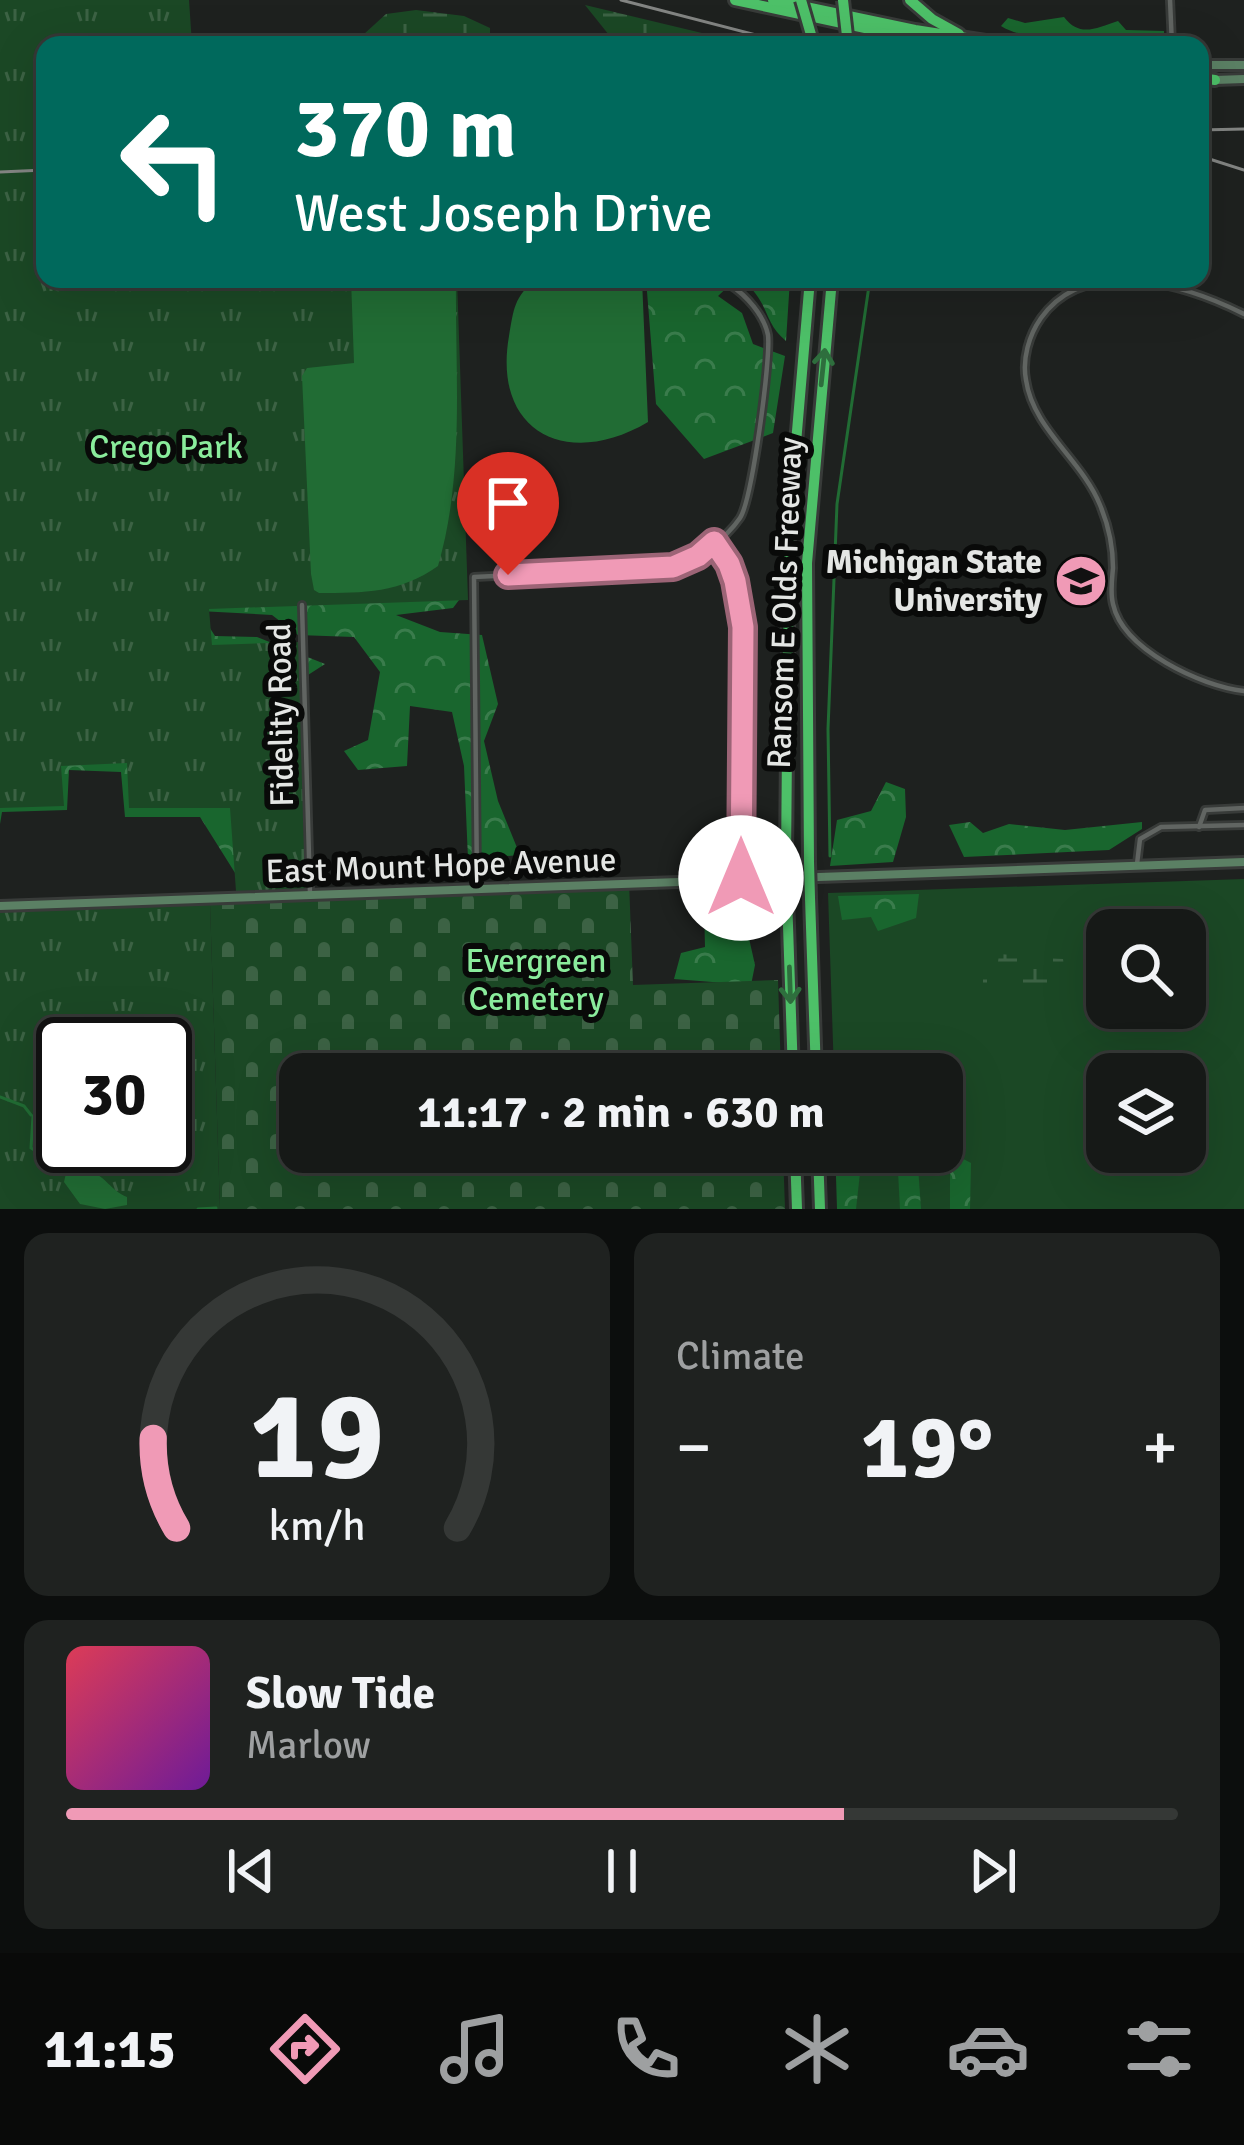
<!DOCTYPE html>
<html lang="en">
<head>
<meta charset="utf-8">
<style>
  :root { --surface:#161917; --page:#1f2220; --text:#f1f3f6; --muted:#9ea0a1; --line:#353836; --accent:#f09ab6 }
  body { margin:0; font-family:Signika,sans-serif; background:var(--page); color:var(--text); height:100vh; display:flex; flex-direction:column; font-size:45px; white-space:nowrap }
  * { box-sizing:border-box; margin:0 }
  p { font-size:39px; color:var(--muted) }
  .icon { flex:none; width:66px; height:66px; fill:none; stroke:currentColor; stroke-width:2; stroke-linecap:round; stroke-linejoin:round }
  .map { position:relative; height:1209px; overflow:hidden }
  .sheet { display:flex; flex-direction:column; gap:24px; padding:24px; background:#0c0e0d; flex:1 }
  .sheet>* { flex:none }
  .banner { position:absolute; left:36px; top:36px; width:1173px; height:252px; border-radius:24px; box-shadow:0 12px 48px #0002,0 0 0 3px var(--line); background:#00695c; color:#fff; overflow:hidden }
  .fabs { position:absolute; left:1086px; top:909px; display:grid; gap:24px }
  .fabs a { display:grid; place-items:center; width:120px; height:120px; border-radius:24px; background:var(--surface); box-shadow:0 12px 48px #0002,0 0 0 3px var(--line); font-size:60px }
  .speed { position:absolute; left:36px; top:1017px; display:flex; gap:24px; font-size:60px; font-weight:700; text-align:center }
  .speed>* { display:grid; place-content:center; width:156px; height:156px; border-radius:50%; background:var(--surface); box-shadow:0 12px 48px #0002,0 0 0 3px var(--line); line-height:1 }
  .speed .limit { border:6px solid #111; border-radius:18px; background:#fff; color:#111 }
  .pin { position:absolute; display:grid; place-items:center; width:102px; height:102px; color:#fff; margin:-123px -51px; border-radius:50% 50% 50% 0; rotate:-45deg; box-shadow:0 0 12px #0007 }
  .pin .icon { rotate:45deg }
  .me { position:absolute; width:132px; margin:-66px; rotate:0deg; stroke-linejoin:round; filter:drop-shadow(0 0 9px #0008) }
  .turn { display:flex; align-items:center; gap:42px; height:252px; padding:0 60px; font-size:54px }
  .turn .icon { width:156px; height:156px; stroke-width:2.5 }
  .turn b { display:block; font-size:84px; line-height:102px }
  .big { font-size:90px; font-weight:700; line-height:1.1 }
  .sheet .card { flex:1; display:flex; flex-direction:column; justify-content:center; gap:18px; min-width:0; padding:0 42px; border-radius:24px; background:var(--page) }
  .sheet .dial { align-items:center; gap:0 }
  .dial svg { height:312px; overflow:visible; fill:none; stroke:var(--line); stroke-width:7; stroke-linecap:round; text-anchor:middle }
  .dial text { fill:var(--text); stroke:none }
  .song { display:flex; align-items:center; gap:36px }
  .cover { width:144px; height:144px; border-radius:18px; background:linear-gradient(135deg,hsl(350 70% 55%),hsl(280 70% 35%)) }
  .played { height:12px; border-radius:6px; background:linear-gradient(90deg,var(--accent) 70%,var(--line) 70%) }
  .keys { display:flex; justify-content:space-around; direction:ltr }
  .heat { display:flex; justify-content:space-between; align-items:center; font-size:66px; direction:ltr }
  .sheet .tiles { flex:1; display:grid; gap:24px; grid-template-columns:1fr 1fr }
  .card:last-child { grid-column:span 2 }
  .trip { position:absolute; left:279px; top:1053px; width:684px; height:120px; border-radius:24px; background:var(--surface); box-shadow:0 12px 48px #0002,0 0 0 3px var(--line); font-weight:700; line-height:120px; text-align:center }
  .tab-bar { display:flex; height:192px; justify-content:space-around; align-items:center; background:#090a09; color:var(--muted) }
  .tab-bar .icon { width:84px; height:84px }
  .tab-bar .active { color:var(--accent) }
  .tab-bar b { font-size:54px; color:var(--text) }
  .map>svg:first-child { display:block }
</style>
</head>
<body>
<div class="map">
<svg width="1244" height="1209" viewBox="0 0 1244 1209">
  <defs>
    <pattern id="forest-crowns" width="20" height="18" patternUnits="userSpaceOnUse" patternTransform="scale(3)"><rect width="20" height="18" fill="#19662e"/><path d="M2 6a3 3 0 1 1 6 0M12 15a3 3 0 1 1 6 0" fill="none" stroke="#3a7c4c"/></pattern>
    <pattern id="wetland-marsh" width="20" height="14" patternUnits="userSpaceOnUse" patternTransform="scale(3)"><rect width="20" height="14" fill="#1b4825"/><path d="M1 5h8M5 5V1M11 12h8M15 12V8" fill="none" stroke="#3c6244"/></pattern>
    <pattern id="cemetery-stones" width="16" height="16" patternUnits="userSpaceOnUse" patternTransform="scale(3)"><rect width="16" height="16" fill="#1b4825"/><path d="M2 7V4a2 2 0 0 1 4 0v3zM10 15v-3a2 2 0 0 1 4 0v3z" fill="#3c6244"/></pattern>
    <pattern id="park-tufts" width="24" height="20" patternUnits="userSpaceOnUse" patternTransform="scale(3)"><rect width="24" height="20" fill="#1b4825"/><path d="M3 7l-1-3M5 7V3M7 7l1-3M15 17l-1-3M17 17v-4M19 17l1-3" fill="none" stroke="#3c6244"/></pattern>
  </defs>
  <rect width="100%" height="100%" fill="#1e211f"/>
  <path fill="#1b4825" fill-rule="evenodd" d="M1244,879V1209H839L837,1152H942V1074H834L828,893ZM1107,930H1185V1008H1107ZM1107,1074H1185V1152H1107Z"/>
  <g fill="url(#forest-crowns)">
    <path d="M1064,17C1080,38 1096,28 1118,21L1126,30L1164,31V45L1060,42C1040,34 1020,38 1001,26L1008,18L1025,23Z"/>
    <path d="M646,279H736L718,296L742,313L753,344L785,356L773,433L704,459L656,404Z"/>
    <path d="M741,279H790L786,341C762,321 771,303 741,279Z"/>
    <path d="M462,596L453,608L396,615L440,632L482,635L498,704L484,741L498,801L520,855L468,859L464,766L452,712L410,706L407,766L358,770L344,751L368,740L380,672L354,637L298,635L272,615L199,611L215,636L257,637L325,664L291,686L242,884L200,817H125L121,772L69,770L67,810L2,812L0,824V604Z"/>
    <path d="M886,782L905,789L906,817L893,862L830,866L837,820L871,811Z"/>
    <path d="M970,822L983,833L1009,824L1065,830L1142,822V829L1109,850L964,857L949,825Z"/>
    <path d="M756,894L764,905L744,916L755,965L751,985L674,979L681,953L705,947L704,905Z"/>
    <path d="M919,894L916,918L878,931L871,917L842,920L838,896Z"/>
    <path d="M897,1152H917L921,1209H900Z"/>
    <path d="M950,1152L971,1163L970,1209H950Z"/>
    <path d="M845,1163L861,1164L856,1209H837L836,1176Z"/>
  </g>
  <g fill="url(#wetland-marsh)">
    <path d="M585,5L752,45H617Z"/>
    <path d="M416,10L464,16L490,28V45H352L386,14Z"/>
    <path d="M999,954L1063,959L1065,975L1060,983L983,992V978L997,970Z"/>
  </g>
  <path fill="url(#cemetery-stones)" d="M629,882L633,985L778,980L781,1074H300V1152H783L785,1209H220L210,904Z"/>
  <g fill="url(#park-tufts)" fill-rule="evenodd">
    <path d="M0,0H189L192,45H45V279H457L468,600L209,609L212,645L300,642L305,890L236,891L230,808H129L127,763L61,766L64,806L0,808Z"/>
    <path d="M80,902L210,904L220,1209H0V906ZM63,1044H165V1146H63Z"/>
  </g>
  <g fill="#216c34">
    <path d="M351,279H456C455,375 465,473 438,566C400,593 364,593 319,593L314,590L311,574L302,376L307,368L354,363Z"/>
    <path d="M535,279H642L648,422C569,469 492,434 509,336C514,307 514,299 535,279Z"/>
    <path d="M89,1171C106,1176 111,1191 127,1197V1205L105,1209L80,1204L64,1182L66,1173Z"/>
  </g>
  <g fill="none" stroke-linecap="round" stroke-linejoin="round">
    <g stroke="#216c34" stroke-width="3">
      <path d="M830,856L828,729L837,504L870,279"/>
      <path d="M0,1097L24,1106L31,1115"/>
      <path d="M33,1116L31,1148L72,1173"/>
      <path d="M198,1209L216,1208"/>
    </g>
    <g stroke="#383b39" stroke-width="10">
      <g id="street">
        <path d="M1170,0L1172,45"/>
        <path d="M1244,314C1186,285 1086,254 1041,318C1029,335 1022,359 1026,380C1033,429 1082,460 1100,505C1108,524 1113,546 1113,568C1112,580 1110,592 1113,604C1123,650 1201,686 1244,691"/>
        <path d="M714,542L729,564L743,627L741,878"/>
        <path d="M302,605L310,893"/>
        <path d="M1199,827L1205,810L1244,808"/>
        <path d="M1137,864L1140,839L1161,827L1244,825"/>
        <path d="M477,887L474,577L673,567C697,559 725,540 740,518C752,500 771,359 768,335C764,315 746,295 730,285"/>
      </g>
    </g>
    <g stroke="#383b39" stroke-width="14">
      <g id="secondary">
        <path d="M1200,65H1244"/>
        <path d="M1215,80L1244,79"/>
        <path d="M0,906L1244,862"/>
      </g>
    </g>
    <g stroke="#383b39" stroke-width="16">
      <g id="highway">
        <path d="M735,0L944,45L946,35"/>
        <path d="M773,0L915,30L1011,45"/>
        <path d="M910,0L932,19L959,34"/>
        <path d="M1200,78L1215,80"/>
        <path d="M786,861L789,525L810,279"/>
        <path d="M809,862L807,563L832,279"/>
        <path d="M787,896L793,1074"/>
        <path d="M810,898L816,1074"/>
        <path d="M795,1152L797,1209"/>
        <path d="M818,1152L820,1209"/>
      </g>
    </g>
    <use href="#street" stroke="#616562" stroke-width="4.5"/>
    <use href="#secondary" stroke="#5b8064" stroke-width="8"/>
    <use href="#highway" stroke="#4dc068" stroke-width="10"/>
    <g stroke="#838583" stroke-width="3">
      <path d="M621,0L795,45"/>
      <path d="M1200,130L1244,129"/>
      <path d="M1200,156L1244,170"/>
      <path d="M0,172L45,170"/>
    </g>
    <g stroke="#383b39" stroke-width="16" stroke-linecap="butt">
      <g id="highway-bridge">
        <path d="M801,0L814,45"/>
        <path d="M843,0L848,45"/>
        <path d="M786,861L787,896"/>
        <path d="M809,862L810,898"/>
      </g>
    </g>
    <use href="#highway-bridge" stroke="#4dc068" stroke-width="10"/>
  </g>
  <defs><path id="oneway-shaft" d="M-6 0H5M1.5-3L5.5 0L1.5 3" fill="none" stroke-width="1.6" stroke-linecap="round" stroke-linejoin="round" transform="scale(3)"/></defs>
  <g stroke="#2e6e3d">
    <use href="#oneway-shaft" transform="translate(823 367) rotate(-84)"/>
    <use href="#oneway-shaft" transform="translate(790 985) rotate(88)"/>
  </g>
  <g fill="none" stroke-linecap="round" stroke-linejoin="round">
    <g stroke="#9c6476" stroke-width="30">
      <path id="route" d="M508,575L673,567L698,556L714,542L729,564L735,581L743,627L741,878"/>
    </g>
    <use href="#route" stroke="#f09ab6" stroke-width="21"/>
  </g>
  <defs>
    <g id="university-disc" transform="scale(2.7)"><circle r="9.5" fill="#f09ab6" stroke="#090a09"/><path d="M0-5L7-2L0 1L-7-2ZM-4 1L0 2.5L4 1V4Q0 6-4 4Z" fill="#111"/></g>
  </defs>
  <g fill-rule="evenodd">
    <use href="#university-disc" x="1081" y="581"/>
  </g>
  <g text-anchor="middle" dominant-baseline="central" stroke-width="12" stroke-linejoin="round" paint-order="stroke">
    <g font-size="33" fill="#8aec9c" stroke="#090a09">
      <text x="166" y="447">Crego Park</text>
      <text x="536" y="961">Evergreen<tspan x="536" dy="38">Cemetery</tspan></text>
    </g>
    <g font-size="33" font-weight="bold" fill="#e4e6e4" stroke="#090a09" text-anchor="end">
      <text x="1042" y="562">Michigan State<tspan x="1042" dy="38">University</tspan></text>
    </g>
    <g font-size="33" fill="#e4e6e4" stroke="#090a09">
      <text transform="translate(785 603) rotate(-88)">Ransom E Olds Freeway</text>
      <text transform="translate(281 715) rotate(-91)">Fidelity Road</text>
      <text transform="translate(441 866) rotate(-2)">East Mount Hope Avenue</text>
    </g>
  </g>
</svg>
<div class="fabs">
<a><svg class="icon" aria-label="search" viewBox="0 0 24 24"><circle cx="10" cy="10" r="6"/><path d="M15 15l6 6"/></svg></a>
<a><svg class="icon" aria-label="layers" viewBox="0 0 24 24"><path d="M12 4l9 5-9 5-9-5zM3 14l9 5 9-5"/></svg></a>
</div>
<div class="speed"><div class="limit">30</div></div>
<div class="pin" style="left:508px;top:575px;background:#d93025"><svg class="icon" aria-label="arrive" viewBox="0 0 24 24"><path d="M6 21V4h12l-3 4 3 4H6"/></svg></div>
<svg class="me" style="left:741px;top:878px" viewBox="-20 -20 40 40"><circle r="19" fill="#fff"/><path d="M0-13L10 11 0 6-10 11z" fill="#f09ab6"/></svg>
<div class="trip">11:17 · 2 min · 630 m</div>
<div class="banner">
<div class="turn"><svg class="icon" aria-label="left" viewBox="0 0 24 24"><path d="M17 20v-9H6M10 6l-5 5 5 5"/></svg><div><b>370 m</b>West Joseph Drive</div></div>
</div>
</div>
<section class="sheet">
<div class="tiles">
<div class="card dial"><svg viewBox="0 0 100 80">
<path d="M14 69A42 42 0 1 1 86 69"/>
<path d="M14 69A42 42 0 0 1 8 46" stroke="#f09ab6"/>
<text x="50" y="56" font-size="32" font-weight="700">19</text>
<text x="50" y="72" font-size="11">km/h</text>
</svg></div>
<div class="card"><p>Climate</p>
<div class="heat"><a>−</a><b class="big">19°</b><a>+</a></div>
</div>
<div class="card">
<div class="song"><i class="cover"></i><div><b>Slow Tide</b><p>Marlow</p></div></div>
<div class="played"></div>
<div class="keys"><svg class="icon" aria-label="previous" viewBox="0 0 24 24"><path d="M18 5L8 12l10 7zM5 5v14"/></svg><svg class="icon" aria-label="pause" viewBox="0 0 24 24"><path d="M8 5v14M16 5v14"/></svg><svg class="icon" aria-label="next" viewBox="0 0 24 24"><path d="M6 5l10 7-10 7zM19 5v14"/></svg></div>
</div>
</div>
</section>
<nav class="tab-bar">
<b>11:15</b>
<svg class="icon active" aria-label="directions" viewBox="0 0 24 24"><path d="M12 3l9 9-9 9-9-9zM9 14v-3h6M13 9l2 2-2 2"/></svg>
<svg class="icon" aria-label="music" viewBox="0 0 24 24"><path d="M9 18V5l10-2v13"/><circle cx="6" cy="18" r="3"/><circle cx="16" cy="16" r="3"/></svg>
<svg class="icon" aria-label="phone" viewBox="0 0 24 24"><path d="M5 4h4l2 5-3 2q2 4 5 5l2-3 5 2v4C11 20 4 13 5 4z"/></svg>
<svg class="icon" aria-label="climate" viewBox="0 0 24 24"><path d="M12 3v18M4 7l16 10M4 17L20 7"/></svg>
<svg class="icon" aria-label="car" viewBox="0 0 24 24"><path d="M5 17H2v-5l4-1 3-4h7l3 4 3 1v5h-3M9 17h6M6 11h13"/><circle cx="7" cy="17" r="2"/><circle cx="17" cy="17" r="2"/></svg>
<svg class="icon" aria-label="filters" viewBox="0 0 24 24"><path d="M4 7h16M4 17h16"/><circle cx="9" cy="7" r="2"/><circle cx="15" cy="17" r="2"/></svg>
</nav>
</body>
</html>
